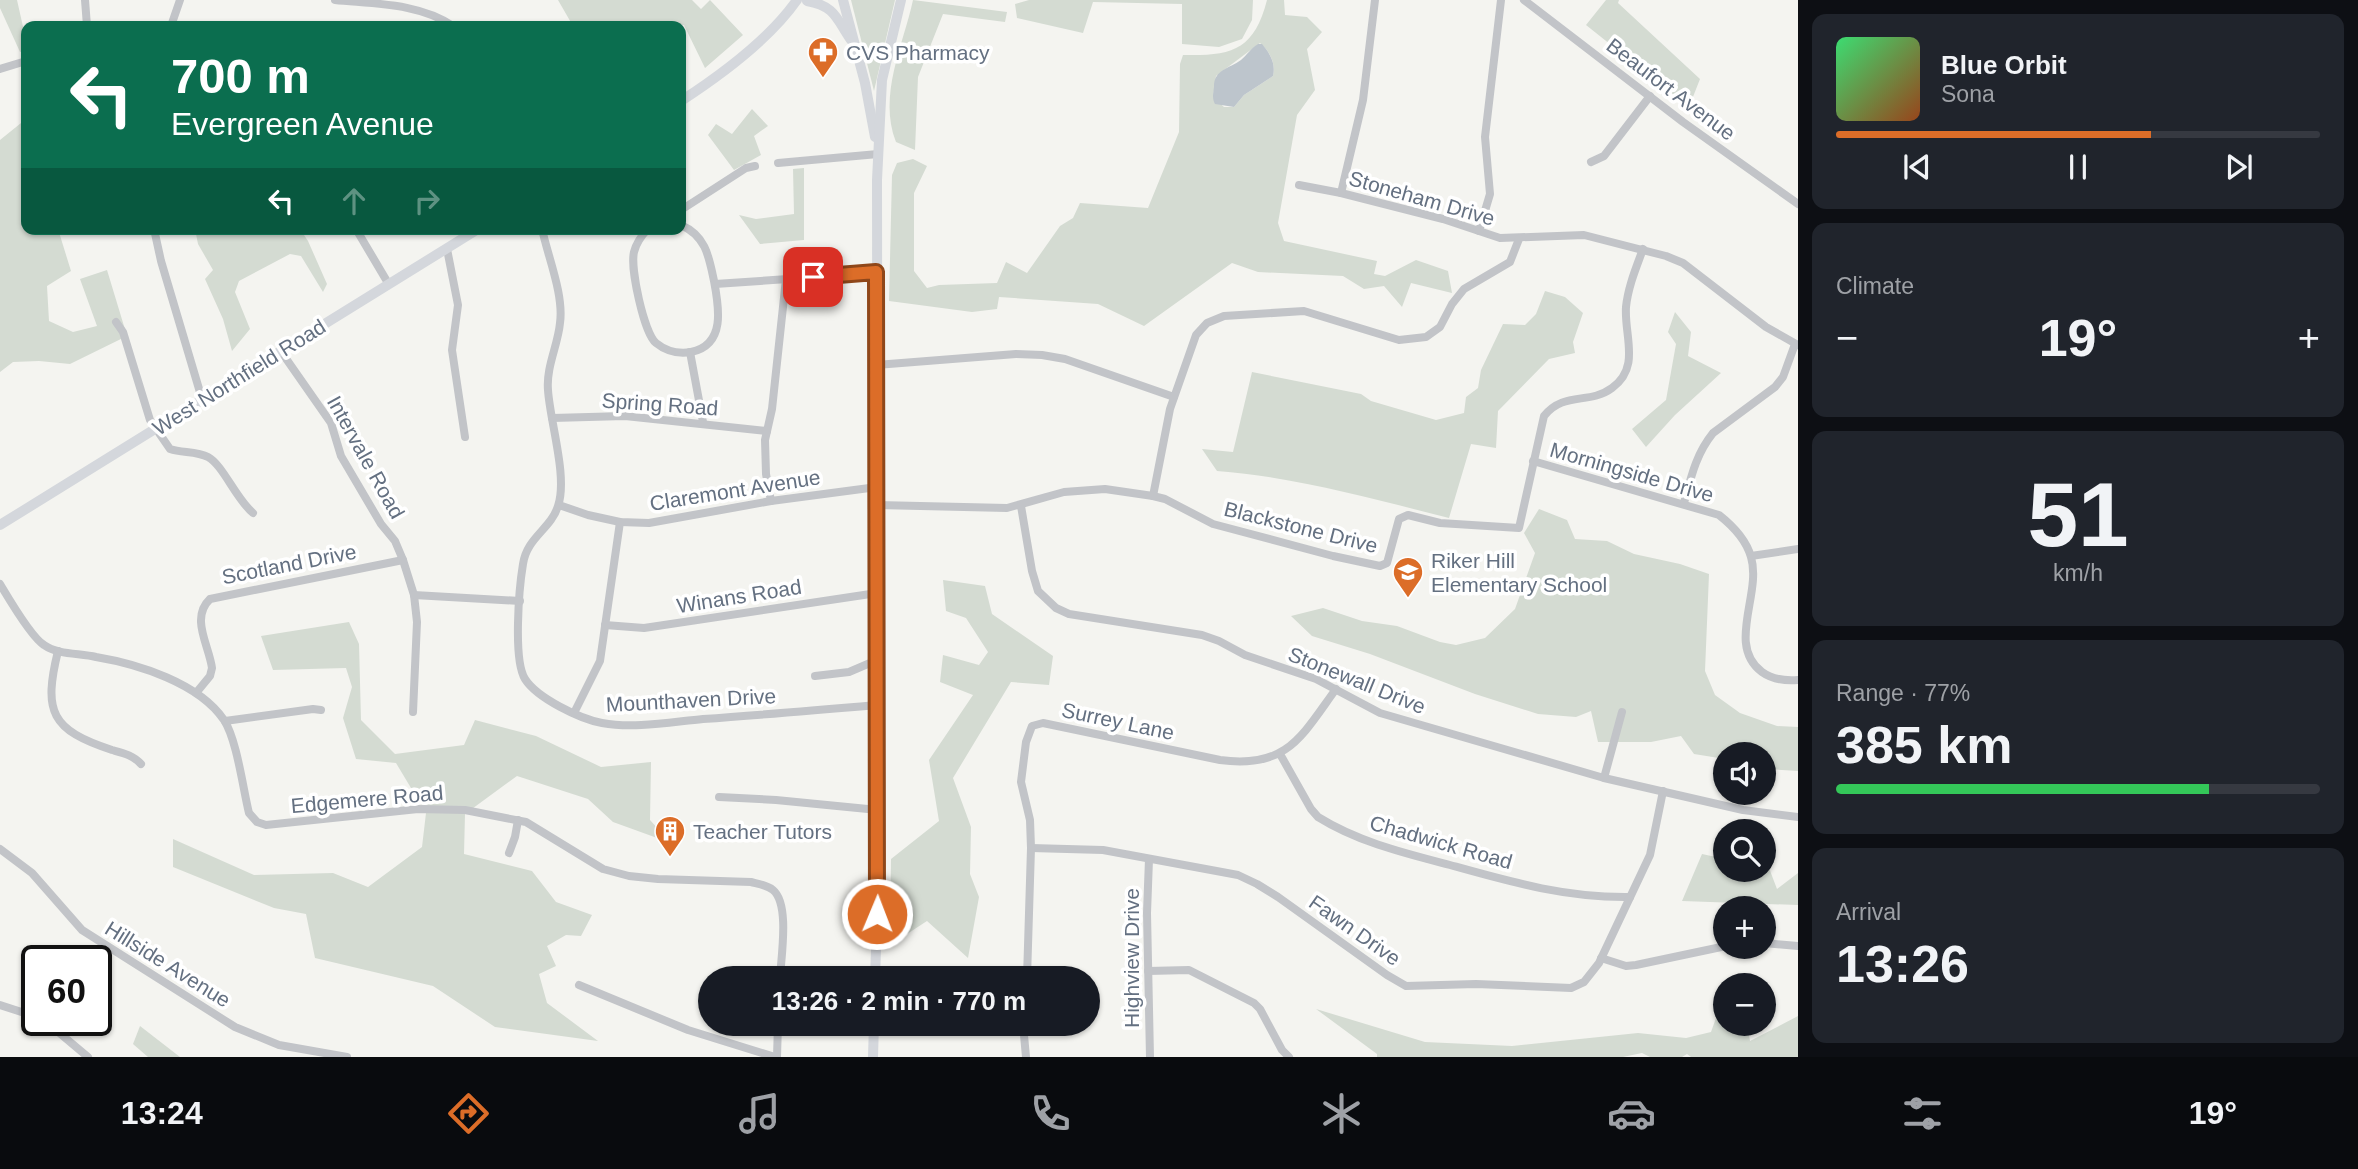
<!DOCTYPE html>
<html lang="en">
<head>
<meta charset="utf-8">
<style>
  :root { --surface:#171b24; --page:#20242c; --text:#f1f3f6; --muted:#9ea1a6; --line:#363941; --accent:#dc6d28 }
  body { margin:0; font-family:Arial,sans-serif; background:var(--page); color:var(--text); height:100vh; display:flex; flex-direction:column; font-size:26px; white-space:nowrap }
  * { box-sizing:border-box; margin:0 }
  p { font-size:23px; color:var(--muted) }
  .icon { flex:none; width:38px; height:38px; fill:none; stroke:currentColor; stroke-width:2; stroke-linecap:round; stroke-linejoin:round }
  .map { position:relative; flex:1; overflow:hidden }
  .sheet { display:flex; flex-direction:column; gap:14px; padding:14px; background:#0d0f14; width:560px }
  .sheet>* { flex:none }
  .top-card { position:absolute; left:21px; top:21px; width:665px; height:214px; border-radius:14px; box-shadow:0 2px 5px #0004; background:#0b6e4f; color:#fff; overflow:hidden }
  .controls { position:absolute; left:1713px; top:742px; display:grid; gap:14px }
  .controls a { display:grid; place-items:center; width:63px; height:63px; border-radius:50%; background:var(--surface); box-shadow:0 2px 5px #0004; font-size:35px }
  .speed { position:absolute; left:21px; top:945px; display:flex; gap:14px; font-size:35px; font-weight:700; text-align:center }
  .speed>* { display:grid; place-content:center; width:91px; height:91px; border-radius:50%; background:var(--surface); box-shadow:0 2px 5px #0004; line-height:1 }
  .speed .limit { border:4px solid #111; border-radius:10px; background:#fff; color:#111 }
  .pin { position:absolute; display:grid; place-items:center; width:60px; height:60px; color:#fff; margin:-30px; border-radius:14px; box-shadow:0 4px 10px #0006 }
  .me { position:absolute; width:77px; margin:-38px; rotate:1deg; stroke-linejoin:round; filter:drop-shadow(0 0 5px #0008) }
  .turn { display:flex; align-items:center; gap:24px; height:147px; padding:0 35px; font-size:32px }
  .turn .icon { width:91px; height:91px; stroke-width:2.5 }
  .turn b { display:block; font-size:49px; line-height:60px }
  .lanes { display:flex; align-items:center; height:66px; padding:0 35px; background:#0003; justify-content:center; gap:35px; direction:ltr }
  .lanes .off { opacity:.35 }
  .big { font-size:52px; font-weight:800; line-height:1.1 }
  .sheet .tile { flex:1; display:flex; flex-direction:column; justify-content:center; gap:10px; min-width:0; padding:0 24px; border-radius:14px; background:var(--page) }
  .sheet .dial { align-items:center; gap:0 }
  .dial b { font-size:91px; line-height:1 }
  .song { display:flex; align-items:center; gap:21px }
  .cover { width:84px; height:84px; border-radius:10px; background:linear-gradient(135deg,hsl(140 70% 55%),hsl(20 70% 35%)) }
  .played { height:7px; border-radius:4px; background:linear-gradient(90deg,var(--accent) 65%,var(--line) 65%) }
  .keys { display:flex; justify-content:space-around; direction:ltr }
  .heat { display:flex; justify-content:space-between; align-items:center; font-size:38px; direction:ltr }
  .charge { height:10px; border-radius:5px; background:linear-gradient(90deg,#34c759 77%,var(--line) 0) }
  .trip { position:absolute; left:698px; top:966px; width:402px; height:70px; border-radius:35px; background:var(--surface); box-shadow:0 2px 5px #0004; font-weight:800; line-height:70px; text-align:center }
  .menu { display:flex; height:112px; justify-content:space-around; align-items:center; background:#090b0e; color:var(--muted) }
  .menu .icon { width:49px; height:49px }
  .menu .selected { color:var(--accent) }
  .menu b { font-size:32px; color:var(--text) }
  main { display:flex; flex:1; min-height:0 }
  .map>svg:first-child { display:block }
</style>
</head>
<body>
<main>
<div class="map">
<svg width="1798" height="1057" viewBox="0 0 1798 1057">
  <rect width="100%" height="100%" fill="#f4f4f0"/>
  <g fill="#d4dbd2" fill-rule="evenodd">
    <path d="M0,0H17L26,40V50L20,52L0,8Z"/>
    <path d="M558,0H692L701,9L710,0L743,35L705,68L684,25L573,26Z"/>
    <path d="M851,0H895L874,91Z"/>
    <path d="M913,0L1007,12L1005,22L943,14L918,77L915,150L896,142C878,95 903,46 913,0Z"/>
    <path d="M1029,0H1253L1252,20L1242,39L1219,47L1182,44V4L1093,2L1083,33L1017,18L1015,4Z"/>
    <path d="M1267,0H1284L1285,15L1307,17L1322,32L1307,49L1315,90L1297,115L1278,223L1284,241L1377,261L1374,274L1385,276L1416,260L1448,271L1452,293L1411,283L1402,307L1384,286L1364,289L1343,276L1258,272L1232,263L1144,326L1098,304L999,297L997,309L972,312L889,301L892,175L897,163L913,159L927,166L914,193V271L927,288L939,285L997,283L1006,262L1027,273L1060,226L1073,218L1080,203L1148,208L1179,132L1180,64L1183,55C1231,56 1254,51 1267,0ZM1260,43C1270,51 1276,64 1273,76L1244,95L1234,107H1224L1213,97L1216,76Z"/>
    <path d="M1606,0H1619L1618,3L1700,79L1689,107L1586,25Z"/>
    <path d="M752,109L768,126L754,136L761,155L734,170L708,135L716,124L732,134Z"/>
    <path d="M26,119V229H58L71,271L47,286L49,321L73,332L97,326L80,279L107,270L127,336L70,364L39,361L13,362L0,372V140Z"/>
    <path d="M804,168V240L760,244L739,215L756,219L794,214L793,169Z"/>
    <path d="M195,229H300L308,241L327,284L323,292L301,256L290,254L239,281L235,292L250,329L232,351L223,319L205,279L213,270L198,244Z"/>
    <path d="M1545,291L1565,297L1583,313L1573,342L1575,353L1549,359L1498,411L1496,448L1471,444L1449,518C1373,499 1296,477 1217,471L1202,449L1233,452L1252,372L1361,394L1371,401L1436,420L1464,413L1466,397L1478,388L1481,370L1503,324L1525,325L1536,314Z"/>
    <path d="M1675,312L1691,332L1688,356L1721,373L1675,415L1646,447L1632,429L1666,400L1676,344L1668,332Z"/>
    <path d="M1539,509L1567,520L1575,539L1607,541L1634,554L1680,564L1709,574L1705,671L1715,695L1740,713L1777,726L1798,727V771L1767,769L1764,754H1751L1743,751L1738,754H1726L1725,759L1694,754L1681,736L1651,742H1598L1591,711L1576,717L1538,714L1475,694L1370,654L1312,636L1291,616L1323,608L1362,621L1397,626L1440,642L1456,645L1485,638L1515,609L1535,553L1524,533Z"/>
    <path d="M943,580L985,586L992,614L1053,656L1049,685L1011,682L953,778L971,827L970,874L979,897L968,958L927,921L904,936L890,937L891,859L939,821L929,760L973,695L940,682L943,655L979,665L988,652L966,618L946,611Z"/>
    <path d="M349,622L359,644L361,720L395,754L464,745L475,720L536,736L601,767L651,762L650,820L671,843L613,822L588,799L517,776L465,814L464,854L532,871L556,902L592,915L581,936L566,935L547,946L556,966L539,974L547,1003L598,1041L495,1027L433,986L315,958L306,914L274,908L173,867V839L254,875L333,873L368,887L422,847L426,813L396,763L356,759L343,718L352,687L346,668L273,670L261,636Z"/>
    <path d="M1702,854L1725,859L1726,870L1769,868L1777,889L1798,873V905L1682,901Z"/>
    <path d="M1725,1003L1726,1024H1747L1750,1041L1798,1016V1057H1691L1687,1054L1682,1057H1650L1642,1053L1623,1057H1377V1054L1316,1009L1425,1042L1512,1046L1638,1033L1686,1038L1711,1032L1721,1004Z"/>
    <path d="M140,1026L180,1057H148L133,1044Z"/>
  </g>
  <path fill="#bdc5cc" d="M1258,44H1262C1270,53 1276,64 1273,76L1244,95L1234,107L1215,104C1212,98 1213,95 1214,87C1214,69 1229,69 1241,60C1247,55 1251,48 1258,44Z"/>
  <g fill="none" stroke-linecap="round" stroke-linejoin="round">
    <g stroke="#c2c4c8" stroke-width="8">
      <path d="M85,0L87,26"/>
      <path d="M335,0C374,4 419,3 453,26"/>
      <path d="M1524,0L1683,122L1798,204"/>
      <path d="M171,26L180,0"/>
      <path d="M0,69L26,61"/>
      <path d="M1591,162L1604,156L1650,96"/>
      <path d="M778,163L878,154"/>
      <path d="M1299,185L1341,193L1443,219L1500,238L1584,235L1666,256L1683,263L1766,327L1798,345"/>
      <path d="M1341,193L1363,100L1375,0"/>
      <path d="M681,210L746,168L755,166"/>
      <path d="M154,229L161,261L202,399"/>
      <path d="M356,229L388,283"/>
      <path d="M542,229C548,257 564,295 560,323C558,345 546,367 548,390C550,422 568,477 558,506C551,529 527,537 523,564C519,588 513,660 525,679C537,698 580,719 602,723C634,729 671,722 703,719C761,715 819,710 877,705"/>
      <path d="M648,229C642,235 636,244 634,252C630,268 644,333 656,343C667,352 678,354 691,352C726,345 719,307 714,281C709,257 706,236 681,225"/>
      <path d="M1479,231L1490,194L1485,137L1501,0"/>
      <path d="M447,249L458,305L452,350L465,437"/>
      <path d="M715,284L876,273"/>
      <path d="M116,322L123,332L150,420L170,449C182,453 197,451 208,457C223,465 236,499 253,513"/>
      <path d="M280,350L331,423L341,456L381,524L395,541L403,560L414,595L417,622L413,712"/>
      <path d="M690,352L703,422"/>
      <path d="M876,365L1016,354L1042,355L1065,359L1174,397"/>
      <path d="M552,418L625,416L767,431"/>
      <path d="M1533,461L1719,515C1733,526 1746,539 1751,557C1762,594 1726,645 1762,672C1773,680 1785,681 1798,680"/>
      <path d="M1153,496L1170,409L1196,335L1207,323L1224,316L1304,311L1399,340L1426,337L1440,327L1452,304L1464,289L1510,262L1519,239"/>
      <path d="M771,501L766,474L765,440L772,409L786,279"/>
      <path d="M1684,503C1691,477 1696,454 1713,433L1775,387L1783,377L1795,344"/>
      <path d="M559,505L588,515L620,522L649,523L771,501L877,487"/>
      <path d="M877,505L1007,508L1064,492L1105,489L1153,496L1165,499L1213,524L1333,556L1380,566L1387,563L1399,519L1408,515L1440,523L1519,528L1544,416C1564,391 1589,405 1612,388C1641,367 1624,336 1626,307C1628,287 1636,268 1643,249"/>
      <path d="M1021,506L1032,571L1038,591L1056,608L1069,614L1202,635L1219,641L1245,655L1316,679L1380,713L1604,778L1743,810L1798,817"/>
      <path d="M1751,556L1798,549"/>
      <path d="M0,584C9,599 31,637 44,645C58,655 80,653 96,657C138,664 199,683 224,720C237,740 243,789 249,813L257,822L266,825L418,809L465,810L526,822L603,869L629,876L658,879L751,882C759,884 767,885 773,890C790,904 781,957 780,978"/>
      <path d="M414,595L520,601"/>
      <path d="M605,625L644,628L877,593"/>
      <path d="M58,651C43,712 51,730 112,750C123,753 133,755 141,764"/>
      <path d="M815,676L849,672L877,660"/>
      <path d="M196,693L210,676L212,668C209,645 190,618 210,599L403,560"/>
      <path d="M574,713L600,661L620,522"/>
      <path d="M225,721L313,709L321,710"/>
      <path d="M1280,754L1311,809L1318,817C1358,842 1404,853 1450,865C1511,882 1566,898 1630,897"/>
      <path d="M1604,778L1622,712"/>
      <path d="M719,797L776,800L878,810"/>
      <path d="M1031,848L1103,850L1238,875L1257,884L1278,897L1387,975L1406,986L1476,984L1571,988L1584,982L1599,963L1650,855L1663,791"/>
      <path d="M0,849L32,873L82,930L235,1027L279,1045L347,1057"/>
      <path d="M509,853L515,837L518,820"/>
      <path d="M1149,859L1147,913L1150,1057"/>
      <path d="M1764,943L1798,946"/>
      <path d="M1601,958L1626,966L1636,965L1726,946"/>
      <path d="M1148,971L1189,970L1254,1003L1260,1009L1282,1050L1289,1057"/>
      <path d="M1027,978L1031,848L1030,820L1021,782L1026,742L1032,726L1043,723L1220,760C1287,769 1301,737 1336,689"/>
      <path d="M579,985L688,1030L775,1057"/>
      <path d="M0,1005L37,1017"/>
      <path d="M44,1020L88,1057"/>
      <path d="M1023,1024L1026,1057"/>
      <path d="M777,1057L778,1024"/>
    </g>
    <g stroke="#d4d7dc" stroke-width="10">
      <path d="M843,0L865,83L875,137"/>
      <path d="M807,1C835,6 836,18 851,40"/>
      <path d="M681,101C721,75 769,40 797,0"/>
      <path d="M0,525L478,229"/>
      <path d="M875,978L878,893L877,180L882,80L901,0"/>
      <path d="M873,1057L874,1024"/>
    </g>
  </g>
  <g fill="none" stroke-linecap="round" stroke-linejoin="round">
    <g stroke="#8f471a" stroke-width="18">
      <path id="route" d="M813,277L876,272L877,914"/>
    </g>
    <use href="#route" stroke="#dc6d28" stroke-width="12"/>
  </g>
  <defs>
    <g id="pharmacy-pin" transform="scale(1.575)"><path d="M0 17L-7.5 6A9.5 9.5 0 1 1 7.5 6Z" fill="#dc6d28" stroke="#fff"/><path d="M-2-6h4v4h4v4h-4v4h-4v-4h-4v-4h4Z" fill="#fff"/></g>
    <g id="school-pin" transform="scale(1.575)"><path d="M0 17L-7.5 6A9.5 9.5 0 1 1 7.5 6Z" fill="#dc6d28" stroke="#fff"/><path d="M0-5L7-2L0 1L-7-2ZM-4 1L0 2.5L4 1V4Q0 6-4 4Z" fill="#fff"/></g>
    <g id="building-pin" transform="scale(1.575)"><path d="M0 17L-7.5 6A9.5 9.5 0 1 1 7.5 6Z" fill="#dc6d28" stroke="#fff"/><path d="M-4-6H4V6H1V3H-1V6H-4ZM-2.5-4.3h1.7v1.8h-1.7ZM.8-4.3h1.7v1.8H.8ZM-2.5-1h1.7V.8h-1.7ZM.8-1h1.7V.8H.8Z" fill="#fff"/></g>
  </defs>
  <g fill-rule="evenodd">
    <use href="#pharmacy-pin" x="823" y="52"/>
    <use href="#school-pin" x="1408" y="572"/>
    <use href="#building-pin" x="670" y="831"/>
  </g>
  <g text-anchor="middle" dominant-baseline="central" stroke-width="7" stroke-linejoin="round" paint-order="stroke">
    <g font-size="21" fill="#647081" stroke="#fff" text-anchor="start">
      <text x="846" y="52">CVS Pharmacy</text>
      <text x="1431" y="560">Riker Hill<tspan x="1431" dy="24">Elementary School</tspan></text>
      <text x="693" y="831">Teacher Tutors</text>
    </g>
    <g font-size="21" fill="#647081" stroke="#fff">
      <text transform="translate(1671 89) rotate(37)">Beaufort Avenue</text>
      <text transform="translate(1422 198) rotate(16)">Stoneham Drive</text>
      <text transform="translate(239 377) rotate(-32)">West Northfield Road</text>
      <text transform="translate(660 404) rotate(4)">Spring Road</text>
      <text transform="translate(366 457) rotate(61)">Intervale Road</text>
      <text transform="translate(1632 472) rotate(16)">Morningside Drive</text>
      <text transform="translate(735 490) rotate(-9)">Claremont Avenue</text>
      <text transform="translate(1301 527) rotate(14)">Blackstone Drive</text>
      <text transform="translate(289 564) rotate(-11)">Scotland Drive</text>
      <text transform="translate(739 596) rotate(-9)">Winans Road</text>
      <text transform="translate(1357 680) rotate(22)">Stonewall Drive</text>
      <text transform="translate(691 700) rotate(-3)">Mounthaven Drive</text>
      <text transform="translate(1118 721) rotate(12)">Surrey Lane</text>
      <text transform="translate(367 799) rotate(-5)">Edgemere Road</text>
      <text transform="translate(1441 842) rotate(16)">Chadwick Road</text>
      <text transform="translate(1355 930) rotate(35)">Fawn Drive</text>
      <text transform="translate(1131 958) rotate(-90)">Highview Drive</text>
      <text transform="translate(168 964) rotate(32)">Hillside Avenue</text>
    </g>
  </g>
</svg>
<div class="controls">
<a><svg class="icon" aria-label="sound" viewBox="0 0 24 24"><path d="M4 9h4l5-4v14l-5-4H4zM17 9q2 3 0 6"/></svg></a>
<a><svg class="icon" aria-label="search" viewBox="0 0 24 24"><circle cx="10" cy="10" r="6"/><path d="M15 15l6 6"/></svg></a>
<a>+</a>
<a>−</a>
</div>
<div class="speed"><div class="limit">60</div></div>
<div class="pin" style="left:813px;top:277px;background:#d93025"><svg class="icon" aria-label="arrive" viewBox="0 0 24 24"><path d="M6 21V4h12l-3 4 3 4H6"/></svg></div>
<svg class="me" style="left:877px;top:914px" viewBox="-20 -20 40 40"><circle r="17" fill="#dc6d28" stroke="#fff" stroke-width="3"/><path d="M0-11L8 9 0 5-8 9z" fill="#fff"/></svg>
<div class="trip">13:26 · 2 min · 770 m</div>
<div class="top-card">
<div class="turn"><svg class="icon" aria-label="left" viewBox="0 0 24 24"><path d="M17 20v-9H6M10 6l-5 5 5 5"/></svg><div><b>700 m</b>Evergreen Avenue</div></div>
<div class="lanes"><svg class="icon" aria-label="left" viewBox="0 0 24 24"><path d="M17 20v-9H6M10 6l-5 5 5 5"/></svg><svg class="icon off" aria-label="ahead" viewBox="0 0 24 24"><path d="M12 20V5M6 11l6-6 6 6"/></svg><svg class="icon off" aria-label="right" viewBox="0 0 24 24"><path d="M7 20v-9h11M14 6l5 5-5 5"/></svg></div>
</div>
</div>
<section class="sheet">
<div class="tile">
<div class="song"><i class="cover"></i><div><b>Blue Orbit</b><p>Sona</p></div></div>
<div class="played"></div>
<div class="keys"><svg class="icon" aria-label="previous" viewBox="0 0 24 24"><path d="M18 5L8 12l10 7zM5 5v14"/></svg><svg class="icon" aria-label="pause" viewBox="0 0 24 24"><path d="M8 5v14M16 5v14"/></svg><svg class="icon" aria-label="next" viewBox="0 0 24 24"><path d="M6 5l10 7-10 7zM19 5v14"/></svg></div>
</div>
<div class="tile"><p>Climate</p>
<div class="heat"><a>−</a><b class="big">19°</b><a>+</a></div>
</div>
<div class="tile dial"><b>51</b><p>km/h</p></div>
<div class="tile"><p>Range · 77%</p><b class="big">385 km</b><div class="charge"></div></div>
<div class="tile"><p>Arrival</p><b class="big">13:26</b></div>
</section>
</main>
<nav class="menu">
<b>13:24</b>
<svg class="icon selected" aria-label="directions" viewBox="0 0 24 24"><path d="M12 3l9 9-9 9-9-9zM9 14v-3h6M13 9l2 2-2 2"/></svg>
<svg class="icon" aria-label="music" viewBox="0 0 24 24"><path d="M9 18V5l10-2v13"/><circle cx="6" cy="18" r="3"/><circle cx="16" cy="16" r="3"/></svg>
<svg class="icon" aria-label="phone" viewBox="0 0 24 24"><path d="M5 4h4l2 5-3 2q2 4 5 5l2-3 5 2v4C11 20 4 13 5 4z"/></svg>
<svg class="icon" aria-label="climate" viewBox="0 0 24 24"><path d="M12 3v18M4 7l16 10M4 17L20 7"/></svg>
<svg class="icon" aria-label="car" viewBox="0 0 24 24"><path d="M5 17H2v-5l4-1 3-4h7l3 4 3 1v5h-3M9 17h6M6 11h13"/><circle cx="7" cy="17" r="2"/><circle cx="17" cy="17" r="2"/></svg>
<svg class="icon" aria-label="filters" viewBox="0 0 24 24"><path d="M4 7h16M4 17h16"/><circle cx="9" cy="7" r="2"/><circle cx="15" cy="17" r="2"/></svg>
<b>19°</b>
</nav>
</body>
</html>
